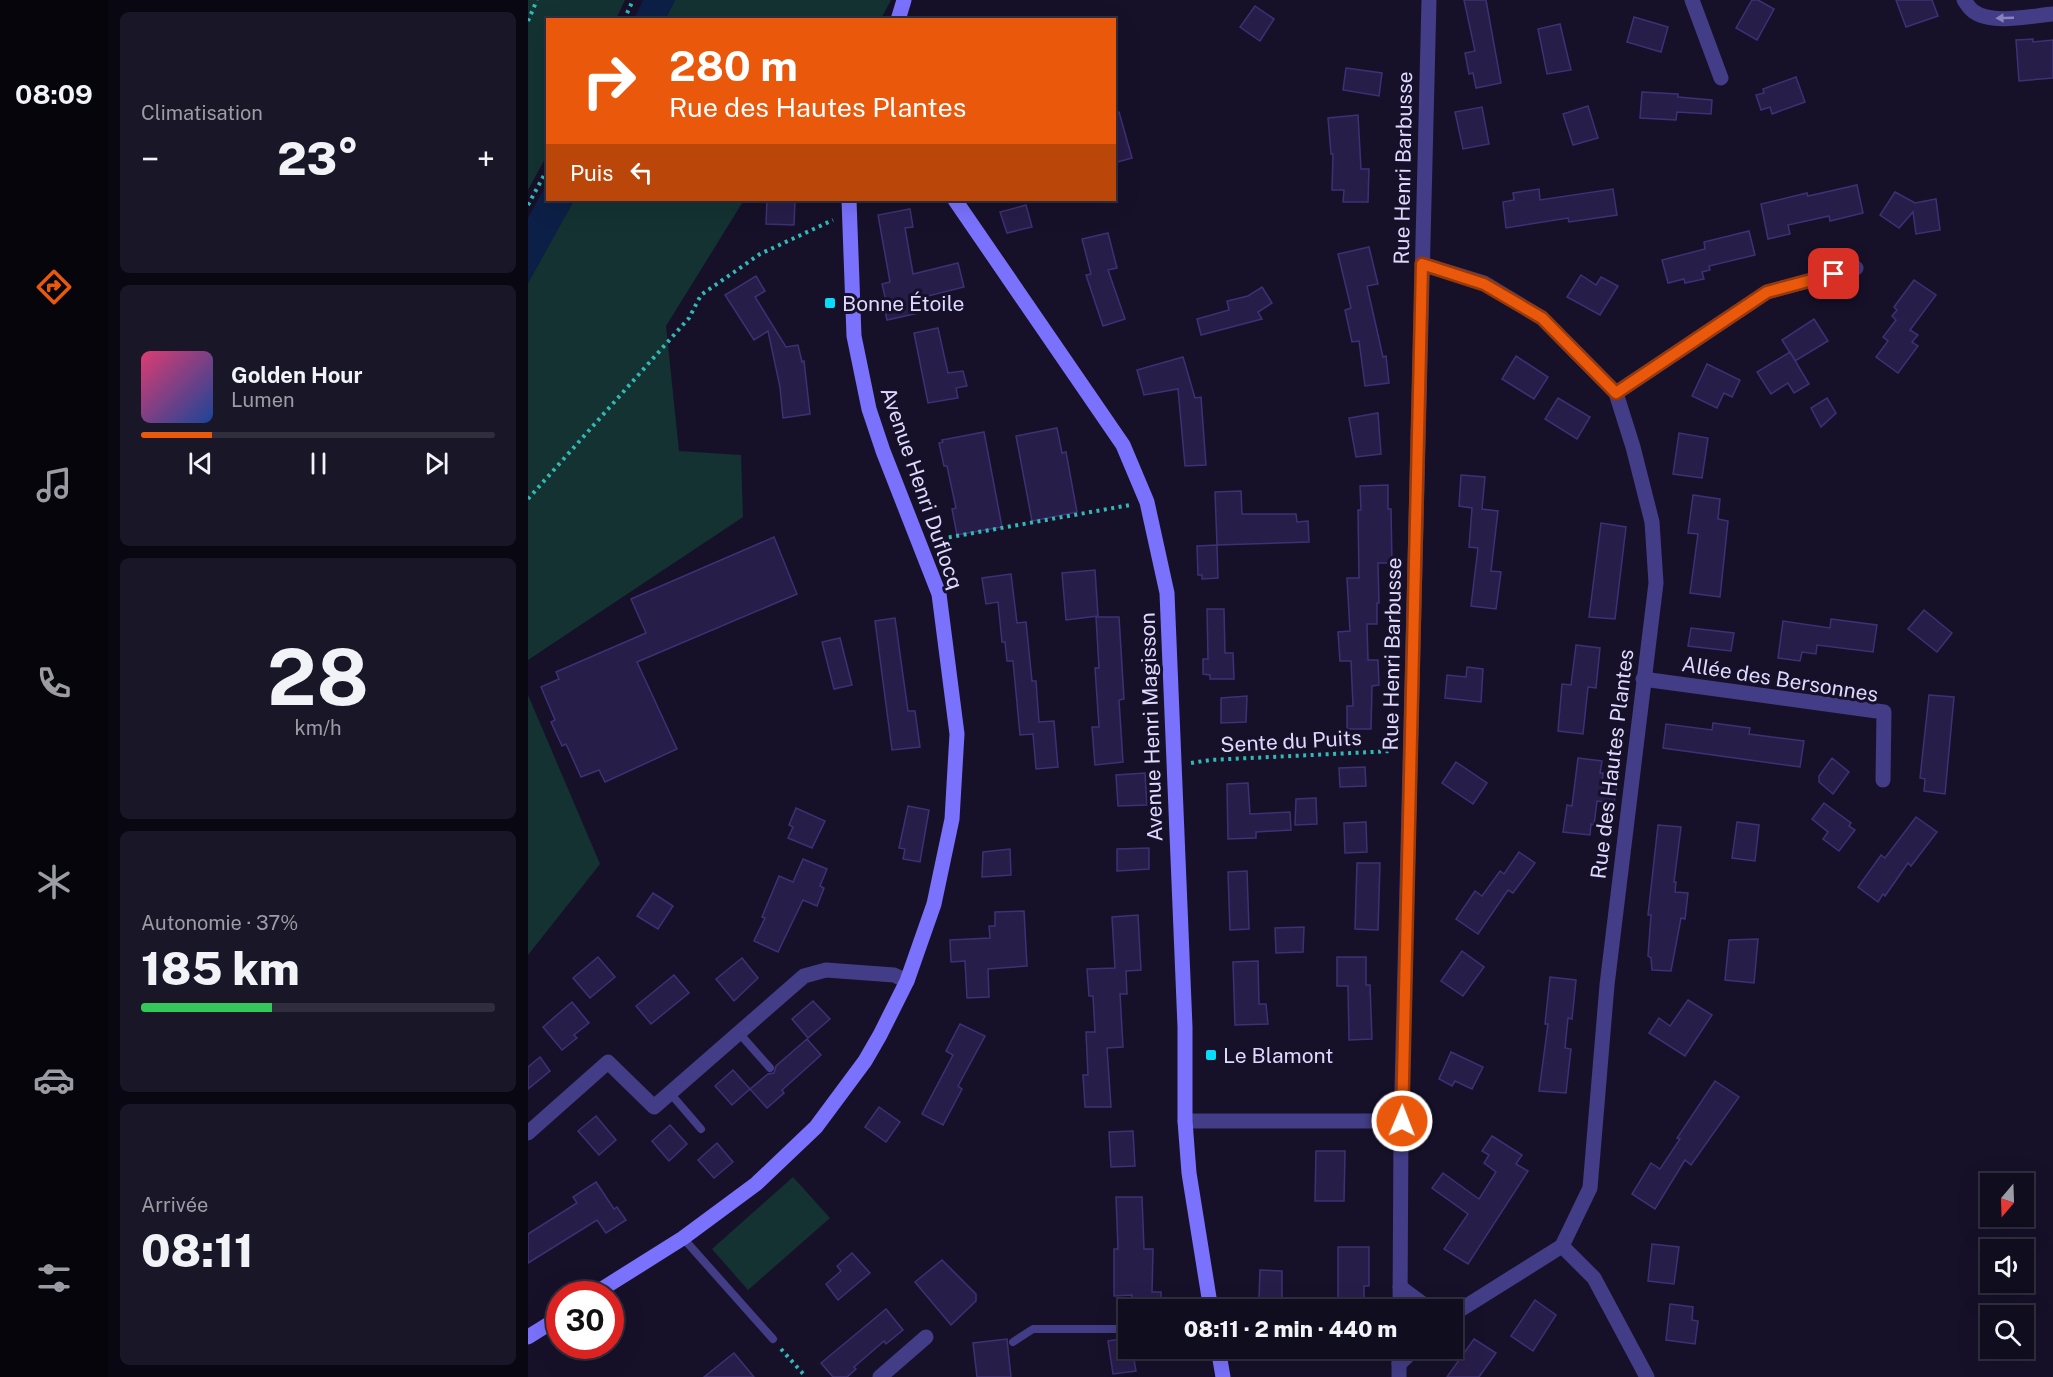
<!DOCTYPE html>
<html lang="fr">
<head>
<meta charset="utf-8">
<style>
  :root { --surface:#100d1f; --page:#191628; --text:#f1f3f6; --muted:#9c9ca4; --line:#302d3d; --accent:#ea580c }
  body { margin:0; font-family:"Public Sans",sans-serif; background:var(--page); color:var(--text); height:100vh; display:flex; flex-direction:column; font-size:22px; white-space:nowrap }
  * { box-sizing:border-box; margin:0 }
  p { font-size:20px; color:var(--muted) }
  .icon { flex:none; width:33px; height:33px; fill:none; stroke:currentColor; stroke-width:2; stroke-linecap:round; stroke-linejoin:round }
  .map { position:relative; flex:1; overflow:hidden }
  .details { display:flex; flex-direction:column; gap:12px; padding:12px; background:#090711; width:420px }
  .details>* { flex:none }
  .guide { position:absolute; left:18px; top:18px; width:570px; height:183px; border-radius:0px; box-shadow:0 6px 24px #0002,0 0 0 2px var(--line); background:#ea580c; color:#fff; overflow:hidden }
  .needle { width:39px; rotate:199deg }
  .buttons { position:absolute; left:1452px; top:1173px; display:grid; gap:12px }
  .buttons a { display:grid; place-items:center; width:54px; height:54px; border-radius:0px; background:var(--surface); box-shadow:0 6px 24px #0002,0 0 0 2px var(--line); font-size:30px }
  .speed { position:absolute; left:18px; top:1281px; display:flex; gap:12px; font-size:30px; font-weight:700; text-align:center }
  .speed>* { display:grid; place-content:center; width:78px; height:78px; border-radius:50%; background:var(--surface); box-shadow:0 6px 24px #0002,0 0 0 2px var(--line); line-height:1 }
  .speed .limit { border:9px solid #d22; background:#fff; color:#111 }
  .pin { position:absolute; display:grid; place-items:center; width:51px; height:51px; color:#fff; margin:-26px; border-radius:12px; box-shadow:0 3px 9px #0006 }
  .me { position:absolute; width:66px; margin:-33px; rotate:1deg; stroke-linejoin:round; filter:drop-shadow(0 0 4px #0008) }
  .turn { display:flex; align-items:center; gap:21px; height:126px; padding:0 24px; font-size:27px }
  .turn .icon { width:78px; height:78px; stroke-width:2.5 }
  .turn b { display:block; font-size:42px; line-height:51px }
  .then { display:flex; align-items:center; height:57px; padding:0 24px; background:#0003; gap:12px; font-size:22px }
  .big { font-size:45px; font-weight:800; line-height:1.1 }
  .details .widget { flex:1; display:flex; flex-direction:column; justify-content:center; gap:9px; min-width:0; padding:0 21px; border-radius:9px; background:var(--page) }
  .details .dial { align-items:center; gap:0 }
  .dial b { font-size:78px; line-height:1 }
  .song { display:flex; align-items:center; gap:18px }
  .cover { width:72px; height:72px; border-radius:9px; background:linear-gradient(135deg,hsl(340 70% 55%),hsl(220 70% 35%)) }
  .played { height:6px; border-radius:3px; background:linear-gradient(90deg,var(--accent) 20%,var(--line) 20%) }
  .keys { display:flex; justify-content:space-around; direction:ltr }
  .heat { display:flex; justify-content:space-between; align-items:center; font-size:33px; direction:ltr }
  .charge { height:9px; border-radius:4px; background:linear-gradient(90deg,#34c759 37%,var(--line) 0) }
  .trip { position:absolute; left:590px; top:1299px; width:345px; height:60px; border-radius:0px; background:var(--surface); box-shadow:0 6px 24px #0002,0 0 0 2px var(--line); font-weight:800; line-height:60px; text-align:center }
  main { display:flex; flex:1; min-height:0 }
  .tabs { display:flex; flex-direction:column; width:108px; justify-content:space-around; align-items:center; background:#06050c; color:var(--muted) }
  .tabs .icon { width:42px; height:42px }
  .tabs .on { color:var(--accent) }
  .tabs b { font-size:27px; color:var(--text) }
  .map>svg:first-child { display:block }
</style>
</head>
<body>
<main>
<nav class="tabs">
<b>08:09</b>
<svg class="icon on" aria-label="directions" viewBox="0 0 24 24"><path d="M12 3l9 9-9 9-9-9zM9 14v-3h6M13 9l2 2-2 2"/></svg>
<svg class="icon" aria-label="music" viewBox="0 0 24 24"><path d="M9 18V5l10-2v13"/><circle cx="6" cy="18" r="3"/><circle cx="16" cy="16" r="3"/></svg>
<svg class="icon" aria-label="phone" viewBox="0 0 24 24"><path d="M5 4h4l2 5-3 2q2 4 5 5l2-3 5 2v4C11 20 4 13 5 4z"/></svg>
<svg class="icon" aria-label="climate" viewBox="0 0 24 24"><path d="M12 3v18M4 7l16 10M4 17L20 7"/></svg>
<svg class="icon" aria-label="car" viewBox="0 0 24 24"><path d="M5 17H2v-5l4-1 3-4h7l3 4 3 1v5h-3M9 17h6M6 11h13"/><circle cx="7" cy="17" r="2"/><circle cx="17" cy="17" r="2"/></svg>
<svg class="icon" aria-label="filters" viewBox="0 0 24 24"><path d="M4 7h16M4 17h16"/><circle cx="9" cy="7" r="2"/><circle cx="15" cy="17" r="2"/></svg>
</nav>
<section class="details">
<div class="widget"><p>Climatisation</p>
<div class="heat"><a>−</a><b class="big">23°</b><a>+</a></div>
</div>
<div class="widget">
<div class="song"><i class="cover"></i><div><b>Golden Hour</b><p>Lumen</p></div></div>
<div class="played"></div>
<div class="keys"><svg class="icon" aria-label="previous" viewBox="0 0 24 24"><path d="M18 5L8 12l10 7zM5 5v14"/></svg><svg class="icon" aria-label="pause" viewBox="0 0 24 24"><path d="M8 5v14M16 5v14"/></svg><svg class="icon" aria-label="next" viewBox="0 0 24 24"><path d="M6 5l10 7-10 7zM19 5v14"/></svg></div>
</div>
<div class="widget dial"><b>28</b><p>km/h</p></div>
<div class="widget"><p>Autonomie · 37%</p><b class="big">185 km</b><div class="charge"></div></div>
<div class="widget"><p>Arrivée</p><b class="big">08:11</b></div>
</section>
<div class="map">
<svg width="1525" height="1377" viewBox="0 0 1525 1377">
  <rect width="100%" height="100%" fill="#161129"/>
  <g fill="#143232">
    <path d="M0,0H97L88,19L20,20L19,155L0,190Z"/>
    <path d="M147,0H363L353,19L137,20Z"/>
    <path d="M46,200H216L138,326L151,451L213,455L215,517L0,660V283Z"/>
    <path d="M0,695L72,864L0,955Z"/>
    <path d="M265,1177L302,1218L220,1290L184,1249Z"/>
  </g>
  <g fill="#0c1f46">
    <path d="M115,0H147L137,19H106Z"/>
    <path d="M19,183L20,200H46L0,283V218Z"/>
  </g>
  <g fill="#271d49" stroke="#3f3075" stroke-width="1.5">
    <path d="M936,0H958L973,83L948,88L945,73L941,74L937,53L947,51Z"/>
    <path d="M1224,0H1230L1246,9L1229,40L1208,28Z"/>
    <path d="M1368,0H1404L1410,16L1378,27Z"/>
    <path d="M727,6L746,19L732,41L712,27Z"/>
    <path d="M1106,17L1140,27L1133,52L1099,42Z"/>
    <path d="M1032,24L1043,70L1019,74L1010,29Z"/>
    <path d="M1505,39V42L1525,40V78L1491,81L1488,40Z"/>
    <path d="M818,68L854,73L851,96L815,90Z"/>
    <path d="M1268,77L1277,102L1244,114L1242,107L1233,110L1228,95L1236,93L1235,89Z"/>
    <path d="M1114,92L1150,94V97L1184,100L1183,114L1149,112L1148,120L1112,118Z"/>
    <path d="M1060,106L1070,138L1045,145L1035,114Z"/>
    <path d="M954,107L961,144L935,149L927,112Z"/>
    <path d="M591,112L604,158L586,163V113Z"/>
    <path d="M830,115L833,169H841L840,202H815L816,190H804L805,154H803L800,118Z"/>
    <path d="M1329,185L1335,213L1302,221L1301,216L1260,225L1262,234L1240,239L1233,204L1279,193L1280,196Z"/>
    <path d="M1011,189L1012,200L1085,189L1089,215L1041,222L1040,218L978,228L975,202L986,200L985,193Z"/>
    <path d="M1367,192L1387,203L1408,199L1412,230L1388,234L1385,212L1371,228L1352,215Z"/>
    <path d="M239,200H267L266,225L238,224Z"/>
    <path d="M498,205L504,227L479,233L472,212Z"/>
    <path d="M382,209L385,227L377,228L385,274L430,263L436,287L388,299L391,313L359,320L355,302L358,301L354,284L362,282L350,215Z"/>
    <path d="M1221,231L1227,255L1181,266L1182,270L1174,272L1176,279L1157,283L1156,279L1140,283L1134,260L1177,249L1176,242Z"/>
    <path d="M580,233L589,268L580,270L597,319L575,326L558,275L563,274L554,239Z"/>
    <path d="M841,247L850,284L839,286L855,357L858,356L861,383L837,386L831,341L824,342L817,310L823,308L810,254Z"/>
    <path d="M1053,275L1068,285L1073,277L1090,286L1072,315L1039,297Z"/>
    <path d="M228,276L237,291L227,297L258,347L270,345L274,362L276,361L282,414L255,418L252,387L240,331L226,340L197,295Z"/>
    <path d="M1386,280L1408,295L1382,330L1390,335L1384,342L1390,346L1370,373L1348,357L1360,341L1355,337L1368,320L1364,316L1369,310L1366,307Z"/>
    <path d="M734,287L744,303L730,312L734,319L673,335L669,319L701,310L699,301L720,296Z"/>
    <path d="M1286,319L1300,341L1267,361L1254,340Z"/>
    <path d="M410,328L420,373L435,371L439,386L428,388L430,398L400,403L386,333Z"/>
    <path d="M1262,352L1281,384L1266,393L1260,383L1243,394L1229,372Z"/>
    <path d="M988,356L1020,377L1006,399L974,379Z"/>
    <path d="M655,357L667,398L673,397L678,465L657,466L650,389L616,395L609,370Z"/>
    <path d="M1179,364L1212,380L1204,397L1196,393L1189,408L1164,396Z"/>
    <path d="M1030,398L1062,417L1049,439L1017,419Z"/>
    <path d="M1299,398L1308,413L1293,427L1283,408Z"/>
    <path d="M850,413L853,454L828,457L821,418Z"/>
    <path d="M529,428L534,453L538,452L549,512L504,521L488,436Z"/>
    <path d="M456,432L474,527L429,535L424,509L428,508L419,466H416L411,443L415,442L414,440Z"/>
    <path d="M1151,433L1180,438L1174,478L1145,474Z"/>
    <path d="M933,475L957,477L954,509L970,511L963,571L973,572L968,609L943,606L950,548L941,547L944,508L931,506Z"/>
    <path d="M860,485V509H863L864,563H850L851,603H849V624H839L840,660H850L851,685L844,686L843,729H819V706H825L823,661H812L810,632L822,631L819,578H831L830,510H833L832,486Z"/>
    <path d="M713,491L714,514H768L769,522L780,521L781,542L689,545L687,492Z"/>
    <path d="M1165,495L1192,499L1190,519L1200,521L1192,597L1162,593L1170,534L1160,533Z"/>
    <path d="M1073,523L1098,527L1087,619L1061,617Z"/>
    <path d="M246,537L269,594L109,662L149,749L77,782L71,770L53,777L38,744L34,746L23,722L27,720L13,687L31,679L28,672L118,633L103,599Z"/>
    <path d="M689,545L690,578L674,579V575H670L669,546Z"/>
    <path d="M567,570L570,616L538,620L534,573Z"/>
    <path d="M483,574L489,623L498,622L504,681H508L511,722L526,721L530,767L508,769L505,734L492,735L485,661H479L477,642H474L470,602L458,604L454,578Z"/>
    <path d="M679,609H696L697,653H705L706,679H682V675L675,674V659H680Z"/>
    <path d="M1396,610L1424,633L1409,652L1380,629Z"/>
    <path d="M568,617H591L596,699L591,700L595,762L567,765L564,727H571L567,668H571Z"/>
    <path d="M367,618L380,711H387L392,747L364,750L347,621Z"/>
    <path d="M1303,619L1349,625L1345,652L1289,645L1288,654L1274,652L1272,661L1250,658L1255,621L1302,628Z"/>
    <path d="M1163,628L1206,633L1203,651L1160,646Z"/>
    <path d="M312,638L324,685L306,689L294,642Z"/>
    <path d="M1048,645L1072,648L1068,688L1060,687L1055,734L1030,731L1034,684L1043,685Z"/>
    <path d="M939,667L955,669L953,702L917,698L919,675L938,677Z"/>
    <path d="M1401,695L1426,697L1417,794L1396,791L1397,779L1392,778Z"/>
    <path d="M719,696L718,722L693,723V698Z"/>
    <path d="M1185,723L1222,728L1221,734L1276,741L1272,767L1135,748L1138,724L1184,730Z"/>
    <path d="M1050,758L1074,761L1072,773H1075L1074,784L1089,785L1086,803L1069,801L1066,825L1063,824L1062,835L1035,832L1039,805L1044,806Z"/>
    <path d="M1304,758L1321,772L1305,794L1291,782V776Z"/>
    <path d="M928,762L959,783L945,804L914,783Z"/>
    <path d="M837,767L838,786L812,787L811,768Z"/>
    <path d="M617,773L619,805L590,806L588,775Z"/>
    <path d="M720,783L722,814L762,812L763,830L728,832V838L700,839L699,784Z"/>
    <path d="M788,798L789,824L767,825L768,799Z"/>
    <path d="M1296,803L1323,823L1321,826L1327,830L1311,851L1295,839L1300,832L1284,819Z"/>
    <path d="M380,806L401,810L392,862L375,859L377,849L371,848Z"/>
    <path d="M268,808L297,821L284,848L260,838L265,827L261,825Z"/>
    <path d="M1388,817L1409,832L1383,866L1380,863L1357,896L1355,894L1350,902L1330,887L1353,855L1357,858Z"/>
    <path d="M838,822L839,852L817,853L816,823Z"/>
    <path d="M1209,822L1231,825L1227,861L1204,858Z"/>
    <path d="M1130,825L1153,827L1146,882H1148L1147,892L1160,893L1157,919L1153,918L1143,971L1124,970L1123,958L1120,956L1123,915H1120Z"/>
    <path d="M621,848V869L589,871V849Z"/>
    <path d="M482,849L483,875L454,877L455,852Z"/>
    <path d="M991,852L1007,863L985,893L980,890L950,934L928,919L947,891L954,896L972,871L976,874Z"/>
    <path d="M275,859L299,869L292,886L296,888L289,906L275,900L250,952L226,941L237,918L234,917L251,876L265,882Z"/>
    <path d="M829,863H852L850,930L827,929Z"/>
    <path d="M719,871L721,929L702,930L700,872Z"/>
    <path d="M125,893L145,906L130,929L109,916Z"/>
    <path d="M496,911L499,966L460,969L461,997L439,998L437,961L423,962L422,940L462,938L461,926H467V912Z"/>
    <path d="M610,915L613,970L598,971L599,994H592L595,1047L579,1048L583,1107H557L555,1075H560L558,1032H567L565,996H561L559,969L587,968L584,917Z"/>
    <path d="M776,927L775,952L748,953L747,928Z"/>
    <path d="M1230,939L1226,983L1197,980L1201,940Z"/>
    <path d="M934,951L956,967L935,996L913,981Z"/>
    <path d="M70,957L87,977L62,998L45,978Z"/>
    <path d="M809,957H838V985H842L844,1039L821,1040L820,986H809Z"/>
    <path d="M214,958L230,978L206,1001L188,979Z"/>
    <path d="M730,961L731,1004H738L740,1024L707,1025L705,962Z"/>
    <path d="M146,975L161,993L123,1024L108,1006Z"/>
    <path d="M1022,977L1048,980L1044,1019L1040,1018L1037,1048L1043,1049L1038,1093L1011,1091L1020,1024H1017Z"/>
    <path d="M1160,1000L1184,1015L1157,1056L1121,1033L1131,1018L1142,1026Z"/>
    <path d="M285,1001L302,1019L280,1038L264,1019Z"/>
    <path d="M44,1002L61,1023L46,1035L49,1038L34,1050L15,1027Z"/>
    <path d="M432,1024L457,1036L430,1086L434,1089L415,1125L394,1114L425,1055L418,1051Z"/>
    <path d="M279,1039L293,1055L254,1090L256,1093L239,1108L222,1089L204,1105L187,1086L205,1070L222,1089L240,1074L246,1073L248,1066Z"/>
    <path d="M923,1052L955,1067L944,1089L927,1081L924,1086L911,1079Z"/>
    <path d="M12,1057L22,1071L0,1089V1067Z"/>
    <path d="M1187,1081L1211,1097L1163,1165L1157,1160L1127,1209L1104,1194L1123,1163L1132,1169L1152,1139L1149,1138Z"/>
    <path d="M351,1107L372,1122L358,1142L337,1127Z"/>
    <path d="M68,1116L88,1140L71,1155L50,1131Z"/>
    <path d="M142,1125L159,1144L141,1161L124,1141Z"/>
    <path d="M605,1131L607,1166L583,1167L581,1132Z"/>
    <path d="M964,1136L994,1155L988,1164L1000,1171L940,1264L916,1249L940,1214L904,1188L915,1173L951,1199L968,1172L956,1163L961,1155L954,1151Z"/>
    <path d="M189,1143L205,1162L186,1178L170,1160Z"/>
    <path d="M788,1151H817L816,1201H787Z"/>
    <path d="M68,1182L86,1209L89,1207L98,1220L78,1233L69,1220L0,1263V1234L49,1203L45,1197Z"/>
    <path d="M588,1197H614L616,1249H625L624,1292H633V1310H604V1295L586,1296V1249H590Z"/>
    <path d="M1124,1244L1151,1247L1146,1284L1120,1281Z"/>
    <path d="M810,1247H841V1286H836V1300L810,1299Z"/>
    <path d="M324,1253L342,1273L310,1300L298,1284L313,1271L309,1266Z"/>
    <path d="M414,1260L448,1294V1301L423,1325L387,1282Z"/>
    <path d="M732,1270L754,1271V1299L731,1298Z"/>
    <path d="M1007,1300L1028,1315L1005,1351L983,1336Z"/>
    <path d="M1142,1304L1165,1307L1164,1320L1170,1321L1167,1344L1138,1340Z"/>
    <path d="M358,1309L375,1330L358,1344L356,1341L326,1367L328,1369L319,1377H305L293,1363Z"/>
    <path d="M600,1338V1348H604L608,1371L585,1374L580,1341Z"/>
    <path d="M479,1339L483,1377H449L445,1343Z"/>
    <path d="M946,1339L968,1353L951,1377H919Z"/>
    <path d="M206,1353L226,1377H176Z"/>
  </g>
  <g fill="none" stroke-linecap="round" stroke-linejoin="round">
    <g stroke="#33b9b5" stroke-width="4" stroke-dasharray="3 4.5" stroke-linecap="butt">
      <path d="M96,20L105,0"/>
      <path d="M0,21L9,0"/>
      <path d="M0,205L20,168"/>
      <path d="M0,499L161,318L173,295L232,254L305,220"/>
      <path d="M406,540L602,505"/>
      <path d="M663,763L682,760L865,751"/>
      <path d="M253,1349L278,1377"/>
    </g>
    <g stroke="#423d86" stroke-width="8">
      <path d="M211,1033L242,1068"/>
      <path d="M142,1093L173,1129"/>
      <path d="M155,1238L245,1339"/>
      <path d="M485,1342L505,1329H600"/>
    </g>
    <g stroke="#423d86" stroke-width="15">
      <path d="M1164,0L1193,78"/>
      <path d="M1436,0C1439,4 1441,8 1445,11C1463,25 1503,16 1525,14"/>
      <path d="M894,264L956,283L1014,318L1088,393L1105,447L1124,522L1128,583L1079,985L1062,1188L1034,1246L924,1315"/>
      <path d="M1088,393L1239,292L1328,268"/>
      <path d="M1115,679L1356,712L1355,780"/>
      <path d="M657,1121H874"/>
      <path d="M0,1133L80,1062L126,1107L276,976L298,970L366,975L379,981"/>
      <path d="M1034,1246L1066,1278L1119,1377"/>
      <path d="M872,1287L899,1307L908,1310"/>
      <path d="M872,1310L873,1127L901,0"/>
      <path d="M871,1364L888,1348"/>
      <path d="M352,1377L398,1337"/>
      <path d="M871,1377V1348"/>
    </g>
    <g stroke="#7a72fc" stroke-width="15">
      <path d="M370,20L376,0"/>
      <path d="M427,200L595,445L619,502L639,593L657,1027V1121L661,1173L683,1310"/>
      <path d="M66,1294L155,1238L228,1184L288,1127L337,1061L352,1035L379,981L406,904L424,819L429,734L411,594L355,451L341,409L326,336L321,200"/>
      <path d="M0,1337L32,1317"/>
      <path d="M690,1348L695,1377"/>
    </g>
  </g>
  <defs><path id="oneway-solid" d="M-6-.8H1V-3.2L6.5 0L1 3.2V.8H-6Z" transform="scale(1.5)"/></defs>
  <use fill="#8883bc" href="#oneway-solid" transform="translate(1477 18) rotate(178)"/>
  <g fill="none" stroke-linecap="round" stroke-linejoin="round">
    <g stroke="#983908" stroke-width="15">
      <path id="route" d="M874,1121L894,264L956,284L1014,318L1088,393L1239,292L1306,274"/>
    </g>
    <use href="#route" stroke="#ea580c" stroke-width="10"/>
  </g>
  <g fill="#09dbfa" stroke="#161129" stroke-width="2">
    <rect x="296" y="297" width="12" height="12" rx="3"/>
    <rect x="677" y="1049" width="12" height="12" rx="3"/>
  </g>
  <g text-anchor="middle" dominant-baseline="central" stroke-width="6" stroke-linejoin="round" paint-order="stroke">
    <g font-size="21" fill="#ded9fe" stroke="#161129">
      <text transform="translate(875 168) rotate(-89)">Rue Henri Barbusse</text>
      <text transform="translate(394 488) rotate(71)">Avenue Henri Duflocq</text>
      <text transform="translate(864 654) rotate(-89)">Rue Henri Barbusse</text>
      <text transform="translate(1252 679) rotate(9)">Allée des Bersonnes</text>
      <text transform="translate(623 727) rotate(-92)">Avenue Henri Magisson</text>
      <text transform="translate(763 741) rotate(-3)">Sente du Puits</text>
      <text transform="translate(1084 764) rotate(-83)">Rue des Hautes Plantes</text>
    </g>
    <g font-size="21" fill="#ded9fe" stroke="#161129" text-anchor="start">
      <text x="314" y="303">Bonne Étoile</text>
      <text x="695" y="1055">Le Blamont</text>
    </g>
  </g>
</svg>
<div class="buttons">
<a><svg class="needle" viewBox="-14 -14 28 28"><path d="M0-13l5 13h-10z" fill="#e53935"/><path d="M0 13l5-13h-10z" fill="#9c9ca4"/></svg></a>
<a><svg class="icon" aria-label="sound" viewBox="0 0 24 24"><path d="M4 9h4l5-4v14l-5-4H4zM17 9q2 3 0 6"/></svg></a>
<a><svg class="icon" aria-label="search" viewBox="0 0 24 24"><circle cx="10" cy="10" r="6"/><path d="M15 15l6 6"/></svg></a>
</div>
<div class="speed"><div class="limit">30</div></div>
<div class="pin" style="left:1306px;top:274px;background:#d93025"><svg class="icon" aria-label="arrive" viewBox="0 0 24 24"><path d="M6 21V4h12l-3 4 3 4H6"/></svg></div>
<svg class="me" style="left:874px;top:1121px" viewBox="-20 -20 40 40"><circle r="17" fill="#ea580c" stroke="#fff" stroke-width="3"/><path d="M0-11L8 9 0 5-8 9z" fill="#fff"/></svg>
<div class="trip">08:11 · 2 min · 440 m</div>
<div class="guide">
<div class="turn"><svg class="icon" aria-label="right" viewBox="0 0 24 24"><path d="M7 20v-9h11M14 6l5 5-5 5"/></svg><div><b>280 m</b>Rue des Hautes Plantes</div></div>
<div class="then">Puis<svg class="icon" aria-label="left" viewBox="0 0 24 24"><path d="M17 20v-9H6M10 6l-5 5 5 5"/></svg></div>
</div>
</div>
</main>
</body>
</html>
